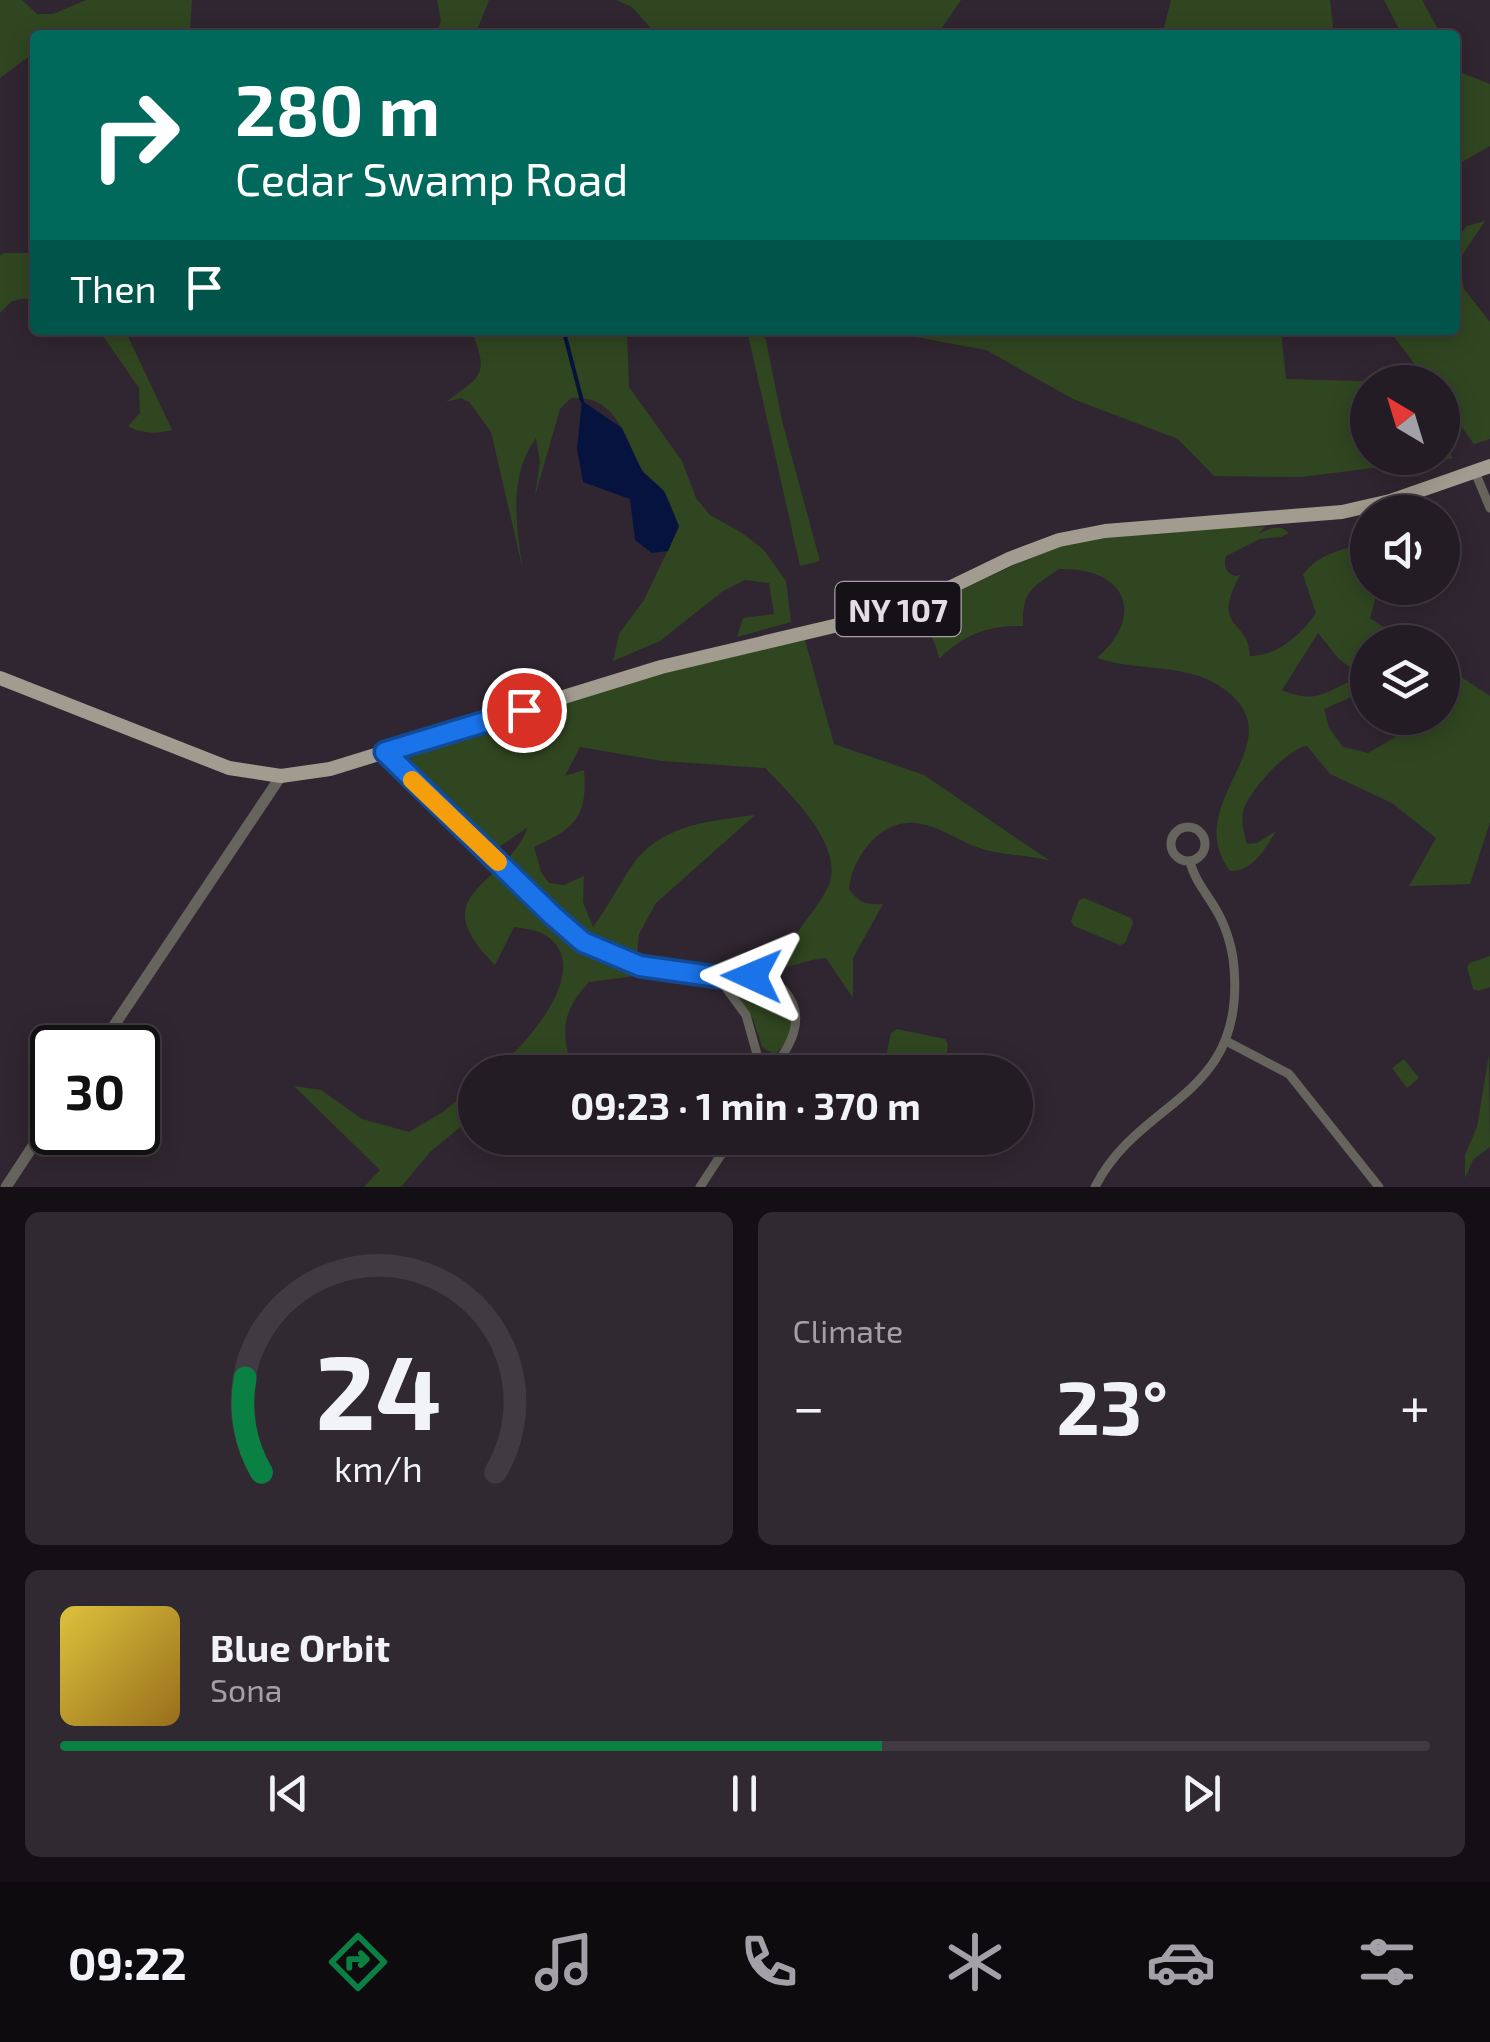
<!DOCTYPE html>
<html lang="en">
<head>
<meta charset="utf-8">
<style>
  :root { --surface:#241c25; --page:#302932; --text:#f1f3f6; --muted:#a3a1a7; --line:#413a42; --accent:#0b8043 }
  body { margin:0; font-family:"Exo 2",sans-serif; background:var(--page); color:var(--text); height:100vh; display:flex; flex-direction:column; font-size:38px; white-space:nowrap }
  * { box-sizing:border-box; margin:0 }
  p { font-size:32px; color:var(--muted) }
  .icon { flex:none; width:55px; height:55px; fill:none; stroke:currentColor; stroke-width:2; stroke-linecap:round; stroke-linejoin:round }
  .map { position:relative; height:1187px; overflow:hidden }
  .side { display:flex; flex-direction:column; gap:25px; padding:25px; background:#140f14; flex:1 }
  .side>* { flex:none }
  .top-card { position:absolute; left:30px; top:30px; width:1430px; height:305px; border-radius:10px; box-shadow:0 5px 25px #0003,0 0 0 2px var(--line); background:#00695c; color:#fff; overflow:hidden }
  .needle { width:65px; rotate:322deg }
  .fabs { position:absolute; left:1350px; top:365px; display:grid; gap:20px }
  .fabs a { display:grid; place-items:center; width:110px; height:110px; border-radius:50%; background:var(--surface); box-shadow:0 5px 25px #0003,0 0 0 2px var(--line); font-size:50px }
  .speed { position:absolute; left:30px; top:1025px; display:flex; gap:20px; font-size:50px; font-weight:700; text-align:center }
  .speed>* { display:grid; place-content:center; width:130px; height:130px; border-radius:50%; background:var(--surface); box-shadow:0 5px 25px #0003,0 0 0 2px var(--line); line-height:1 }
  .speed .limit { border:5px solid #111; border-radius:15px; background:#fff; color:#111 }
  .pin { position:absolute; display:grid; place-items:center; width:85px; height:85px; color:#fff; margin:-42px; border:5px solid #fff; border-radius:50%; box-shadow:0 2px 10px #0007 }
  .me { position:absolute; width:110px; margin:-55px; rotate:271deg; stroke-linejoin:round; filter:drop-shadow(0 0 8px #0008) }
  .turn { display:flex; align-items:center; gap:35px; height:210px; padding:0 40px; font-size:45px }
  .turn .icon { width:130px; height:130px; stroke-width:2.5 }
  .turn b { display:block; font-size:70px; line-height:85px }
  .then { display:flex; align-items:center; height:95px; padding:0 40px; background:#0003; gap:20px; font-size:38px }
  .big { font-size:75px; font-weight:700; line-height:1.1 }
  .side .card { flex:1; display:flex; flex-direction:column; justify-content:center; gap:15px; min-width:0; padding:0 35px; border-radius:15px; background:var(--page) }
  .side .dial { align-items:center; gap:0 }
  .dial svg { height:260px; overflow:visible; fill:none; stroke:var(--line); stroke-width:7; stroke-linecap:round; text-anchor:middle }
  .dial text { fill:var(--text); stroke:none }
  .song { display:flex; align-items:center; gap:30px }
  .cover { width:120px; height:120px; border-radius:15px; background:linear-gradient(135deg,hsl(50 70% 55%),hsl(40 70% 35%)) }
  .played { height:10px; border-radius:5px; background:linear-gradient(90deg,var(--accent) 60%,var(--line) 60%) }
  .keys { display:flex; justify-content:space-around; direction:ltr }
  .heat { display:flex; justify-content:space-between; align-items:center; font-size:55px; direction:ltr }
  .side .tiles { flex:1; display:grid; gap:25px; grid-template-columns:1fr 1fr }
  .card:last-child { grid-column:span 2 }
  .trip { position:absolute; left:458px; top:1055px; width:575px; height:100px; border-radius:50px; background:var(--surface); box-shadow:0 5px 25px #0003,0 0 0 2px var(--line); font-weight:700; line-height:100px; text-align:center }
  .menu { display:flex; height:160px; justify-content:space-around; align-items:center; background:#0e0b0f; color:var(--muted) }
  .menu .icon { width:70px; height:70px }
  .menu .current { color:var(--accent) }
  .menu b { font-size:45px; color:var(--text) }
  .map>svg:first-child { display:block }
</style>
</head>
<body>
<div class="map">
<svg width="1490" height="1187" viewBox="0 0 1490 1187">
  <rect width="100%" height="100%" fill="#302631"/>
  <g fill="#304620" fill-rule="evenodd">
    <path d="M0,0H22L37,14H53L86,0H192L190,30L188,35H35V52L0,78Z"/>
    <path d="M437,0H489L475,35H436L441,21Z"/>
    <path d="M616,0H961L937,35H657L632,7Z"/>
    <path d="M1171,0H1330L1334,35H1162Z"/>
    <path d="M1384,0H1422L1441,35H1402Z"/>
    <path d="M1455,62L1460,72L1490,84V146L1455,166Z"/>
    <path d="M1485,221L1461,257L1460,269L1464,289L1490,322V439L1474,444L1443,401L1442,382H1428L1389,330H1455V239L1467,226Z"/>
    <path d="M4,253H35V297L12,301L0,313V256Z"/>
    <path d="M99,330H125L172,430C157,434 142,434 128,426L140,413L139,388Z"/>
    <path d="M471,330H627L629,387L682,461L696,498L710,515L742,533L764,550L786,581L791,622L737,637L743,618L774,614L769,583L745,580L723,591L660,641L613,661L619,634L644,600L679,527C674,515 670,499 662,489C655,481 645,476 640,466C623,433 615,395 571,398L560,409L535,496L540,462L536,438C508,476 516,526 523,570L491,432L469,402L461,398L446,402C481,376 490,376 471,330Z"/>
    <path d="M747,330H764L782,421L820,561L800,566Z"/>
    <path d="M878,330H1281L1286,379L1390,382H1368V458H1442L1443,446L1453,458L1301,477L1214,476L1178,439L1073,399L986,350Z"/>
    <path d="M1228,526L1265,527L1258,534C1268,529 1279,523 1289,533L1281,537L1260,539L1226,556C1223,565 1226,573 1235,576L1240,575C1210,631 1248,617 1250,656C1277,656 1301,635 1316,613L1303,575C1318,553 1343,550 1367,542L1368,588H1378L1370,618L1407,642H1368L1367,697L1354,696L1324,709L1329,728L1343,747L1368,753L1394,738L1409,718H1442L1443,665L1490,696V822L1470,884L1409,886L1436,838L1392,803L1330,774L1307,746C1287,748 1247,793 1243,812C1241,823 1244,834 1247,844L1257,843L1276,831C1265,849 1253,872 1230,871C1178,802 1298,743 1224,689C1188,662 1137,672 1097,658C1147,614 1125,567 1059,569C1032,588 1022,590 1023,626C989,625 964,634 939,659C935,636 927,626 904,617L1048,549L1100,538ZM1318,633L1339,659L1363,677C1328,687 1321,707 1282,690Z"/>
    <path d="M803,633L834,744L924,775L1050,861C1027,854 1002,856 980,848C960,842 942,828 922,824C883,815 852,856 849,889C859,903 866,905 883,904L853,958V998L826,958C807,959 793,968 774,968C788,940 811,918 826,891C850,850 791,795 765,768L662,761L580,747L565,776L584,770C588,817 575,828 534,847L541,872L549,883L564,885L584,876L583,902L593,927C607,908 618,887 631,867C659,825 708,821 755,815L656,903L639,934L635,976L589,982C565,1009 561,1024 569,1058L548,1057L524,1072H492C521,1050 590,977 552,940C542,930 527,929 514,927L495,965C421,891 504,889 528,827L489,854L385,753Z"/>
    <path d="M1084,898L1131,918L1133,923L1125,943L1120,945L1074,926L1071,921L1079,900Z"/>
    <path d="M1490,956V987L1478,991L1473,989L1467,967L1470,963Z"/>
    <path d="M741,979C752,980 764,980 773,986C800,1003 795,1036 775,1055L762,1047L753,1019L733,988Z"/>
    <path d="M897,1029L945,1039L948,1045L945,1063L939,1068L891,1058L887,1052L891,1033Z"/>
    <path d="M1489,1054L1490,1147L1473,1160L1465,1178V1155L1477,1127Z"/>
    <path d="M1404,1059L1419,1078L1407,1088L1392,1068Z"/>
    <path d="M475,1085V1120H469L430,1152L401,1187H364L380,1170L294,1086L321,1090L362,1119L409,1132L443,1112Z"/>
  </g>
  <path fill="#05133e" d="M582,401L622,428L642,471L664,491L679,526L668,551L652,553L635,540L630,499L583,482L577,448Z"/>
  <g fill="none" stroke-linecap="round" stroke-linejoin="round">
    <path stroke="#05133e" stroke-width="4" d="M565,336L582,401"/>
    <g stroke="#66645d" stroke-width="9">
      <path d="M1475,472L1490,508"/>
      <path d="M385,753C419,788 455,820 490,854C535,898 573,945 635,964C660,972 692,976 718,977C742,978 766,971 784,990C809,1018 789,1048 771,1072"/>
      <circle cx="1188" cy="844" r="17"/>
      <path d="M718,977L746,1015L762,1072"/>
      <path d="M1226,1041L1289,1074L1379,1187"/>
      <path d="M700,1187L732,1138"/>
      <path d="M1095,1187C1140,1098 1245,1099 1234,968C1233,951 1227,930 1219,915C1210,897 1194,881 1190,861"/>
    </g>
    <g stroke="#66645d" stroke-width="11">
      <path d="M99,1048L281,776"/>
      <path d="M6,1187L52,1117"/>
    </g>
    <path stroke="#a19c8f" stroke-width="14" d="M0,678L229,768L281,776L330,769L661,667L872,617L922,601L1009,559L1059,540L1105,531L1342,512L1390,501L1490,466"/>
  </g>
  <g fill="none" stroke-linecap="round" stroke-linejoin="round">
    <g stroke="#114b97" stroke-width="25">
      <path id="route" d="M524,710L385,752L552,915L583,942L640,966L718,977L752,976"/>
    </g>
    <use href="#route" stroke="#1a73e8" stroke-width="18"/>
    <path stroke="#f59e0b" stroke-width="18" d="M412,780L498,862"/>
  </g>
  <g text-anchor="middle" dominant-baseline="central" stroke-width="10" stroke-linejoin="round" paint-order="stroke">
    <rect fill="#151116" stroke="#a6a0a6" stroke-width="2.5" x="835.5" y="582" width="125" height="54" rx="8"/>
    <g font-size="32" font-weight="bold" fill="#e4dee4">
      <text x="898" y="609">NY 107</text>
    </g>
  </g>
</svg>
<div class="fabs">
<a><svg class="needle" viewBox="-14 -14 28 28"><path d="M0-13l5 13h-10z" fill="#e53935"/><path d="M0 13l5-13h-10z" fill="#a3a1a7"/></svg></a>
<a><svg class="icon" aria-label="sound" viewBox="0 0 24 24"><path d="M4 9h4l5-4v14l-5-4H4zM17 9q2 3 0 6"/></svg></a>
<a><svg class="icon" aria-label="layers" viewBox="0 0 24 24"><path d="M12 4l9 5-9 5-9-5zM3 14l9 5 9-5"/></svg></a>
</div>
<div class="speed"><div class="limit">30</div></div>
<div class="pin" style="left:524px;top:710px;background:#d93025"><svg class="icon" aria-label="arrive" viewBox="0 0 24 24"><path d="M6 21V4h12l-3 4 3 4H6"/></svg></div>
<svg class="me" style="left:752px;top:976px" viewBox="-20 -20 40 40"><path d="M0-17L14 15 0 8-14 15z" fill="#1a73e8" stroke="#fff" stroke-width="4"/></svg>
<div class="trip">09:23 · 1 min · 370 m</div>
<div class="top-card">
<div class="turn"><svg class="icon" aria-label="right" viewBox="0 0 24 24"><path d="M7 20v-9h11M14 6l5 5-5 5"/></svg><div><b>280 m</b>Cedar Swamp Road</div></div>
<div class="then">Then<svg class="icon" aria-label="arrive" viewBox="0 0 24 24"><path d="M6 21V4h12l-3 4 3 4H6"/></svg></div>
</div>
</div>
<section class="side">
<div class="tiles">
<div class="card dial"><svg viewBox="0 0 100 80">
<path d="M14 69A42 42 0 1 1 86 69"/>
<path d="M14 69A42 42 0 0 1 9 40" stroke="#0b8043"/>
<text x="50" y="56" font-size="32" font-weight="700">24</text>
<text x="50" y="72" font-size="11">km/h</text>
</svg></div>
<div class="card"><p>Climate</p>
<div class="heat"><a>−</a><b class="big">23°</b><a>+</a></div>
</div>
<div class="card">
<div class="song"><i class="cover"></i><div><b>Blue Orbit</b><p>Sona</p></div></div>
<div class="played"></div>
<div class="keys"><svg class="icon" aria-label="previous" viewBox="0 0 24 24"><path d="M18 5L8 12l10 7zM5 5v14"/></svg><svg class="icon" aria-label="pause" viewBox="0 0 24 24"><path d="M8 5v14M16 5v14"/></svg><svg class="icon" aria-label="next" viewBox="0 0 24 24"><path d="M6 5l10 7-10 7zM19 5v14"/></svg></div>
</div>
</div>
</section>
<nav class="menu">
<b>09:22</b>
<svg class="icon current" aria-label="directions" viewBox="0 0 24 24"><path d="M12 3l9 9-9 9-9-9zM9 14v-3h6M13 9l2 2-2 2"/></svg>
<svg class="icon" aria-label="music" viewBox="0 0 24 24"><path d="M9 18V5l10-2v13"/><circle cx="6" cy="18" r="3"/><circle cx="16" cy="16" r="3"/></svg>
<svg class="icon" aria-label="phone" viewBox="0 0 24 24"><path d="M5 4h4l2 5-3 2q2 4 5 5l2-3 5 2v4C11 20 4 13 5 4z"/></svg>
<svg class="icon" aria-label="climate" viewBox="0 0 24 24"><path d="M12 3v18M4 7l16 10M4 17L20 7"/></svg>
<svg class="icon" aria-label="car" viewBox="0 0 24 24"><path d="M5 17H2v-5l4-1 3-4h7l3 4 3 1v5h-3M9 17h6M6 11h13"/><circle cx="7" cy="17" r="2"/><circle cx="17" cy="17" r="2"/></svg>
<svg class="icon" aria-label="filters" viewBox="0 0 24 24"><path d="M4 7h16M4 17h16"/><circle cx="9" cy="7" r="2"/><circle cx="15" cy="17" r="2"/></svg>
</nav>
</body>
</html>
